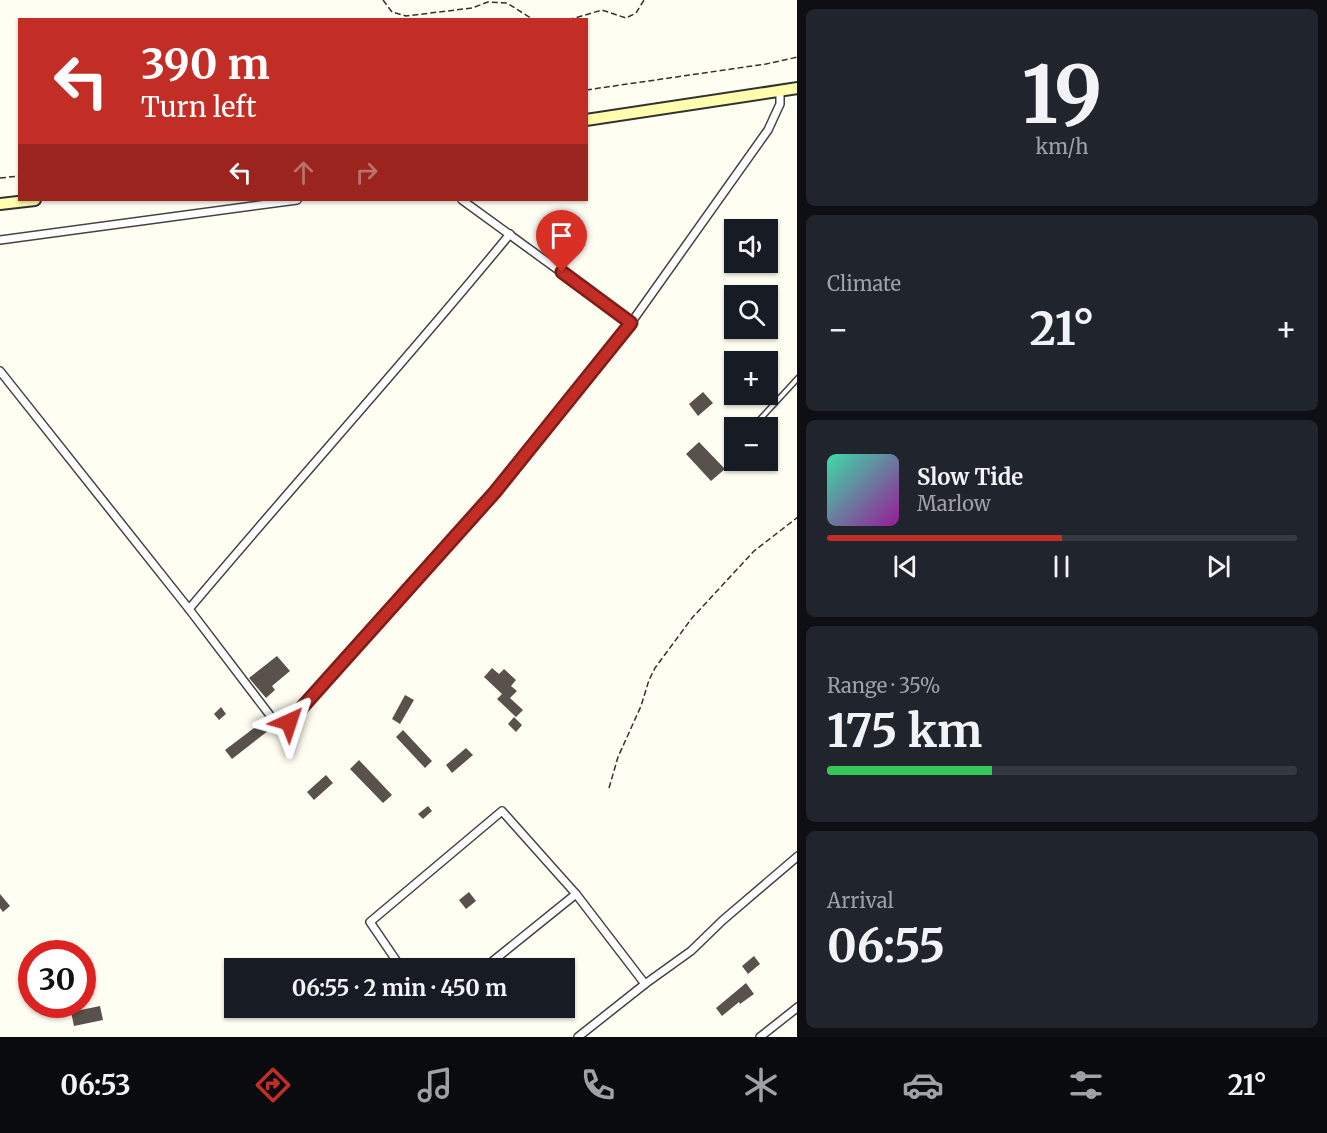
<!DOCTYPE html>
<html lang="en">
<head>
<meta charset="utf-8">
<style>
  :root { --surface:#171b24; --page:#20242c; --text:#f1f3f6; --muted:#9ea1a6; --line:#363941; --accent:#c22d26 }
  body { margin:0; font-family:Merriweather,serif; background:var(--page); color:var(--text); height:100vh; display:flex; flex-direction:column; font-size:22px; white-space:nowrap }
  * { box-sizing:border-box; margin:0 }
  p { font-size:20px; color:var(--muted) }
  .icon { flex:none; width:33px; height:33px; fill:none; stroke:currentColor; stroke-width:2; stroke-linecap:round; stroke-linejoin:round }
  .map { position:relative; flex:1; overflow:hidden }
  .side { display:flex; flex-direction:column; gap:9px; padding:9px; background:#0d0f14; width:530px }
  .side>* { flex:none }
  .top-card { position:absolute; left:18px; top:18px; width:570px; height:183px; border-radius:0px; box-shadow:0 2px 4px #0004; background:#c22d26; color:#fff; overflow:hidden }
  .tools { position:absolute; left:724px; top:219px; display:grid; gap:12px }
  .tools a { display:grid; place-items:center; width:54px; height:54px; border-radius:0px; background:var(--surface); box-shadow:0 2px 4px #0004; font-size:30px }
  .speed { position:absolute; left:18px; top:940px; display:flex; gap:12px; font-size:30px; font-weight:700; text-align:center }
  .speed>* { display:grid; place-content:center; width:78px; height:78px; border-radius:50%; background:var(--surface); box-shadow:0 2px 4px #0004; line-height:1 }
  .speed .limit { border:9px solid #d22; background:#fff; color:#111 }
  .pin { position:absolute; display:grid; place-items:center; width:51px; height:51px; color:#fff; margin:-62px -26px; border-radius:50% 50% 50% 0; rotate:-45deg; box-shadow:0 0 6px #0007 }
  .pin .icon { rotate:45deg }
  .me { position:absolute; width:66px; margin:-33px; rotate:42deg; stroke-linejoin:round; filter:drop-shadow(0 0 4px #0008) }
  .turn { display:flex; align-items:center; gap:21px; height:126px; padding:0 24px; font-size:27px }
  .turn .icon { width:78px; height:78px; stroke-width:2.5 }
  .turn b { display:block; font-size:42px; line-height:51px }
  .lanes { display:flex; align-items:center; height:57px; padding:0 24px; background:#0003; justify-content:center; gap:30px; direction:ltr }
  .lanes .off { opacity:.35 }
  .big { font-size:45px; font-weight:700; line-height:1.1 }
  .side .card { flex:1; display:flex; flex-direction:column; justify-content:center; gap:9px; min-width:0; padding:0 21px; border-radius:9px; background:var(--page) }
  .side .dial { align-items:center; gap:0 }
  .dial b { font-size:78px; line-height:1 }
  .song { display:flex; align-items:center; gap:18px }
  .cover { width:72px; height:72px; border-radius:9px; background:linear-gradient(135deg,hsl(160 70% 55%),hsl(300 70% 35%)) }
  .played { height:6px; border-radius:3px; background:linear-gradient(90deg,var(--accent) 50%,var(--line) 50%) }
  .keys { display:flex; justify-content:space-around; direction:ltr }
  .heat { display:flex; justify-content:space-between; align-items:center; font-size:33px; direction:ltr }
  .charge { height:9px; border-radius:4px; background:linear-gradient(90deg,#34c759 35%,var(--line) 0) }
  .trip { position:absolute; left:224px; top:958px; width:351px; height:60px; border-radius:0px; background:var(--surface); box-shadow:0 2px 4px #0004; font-weight:700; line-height:60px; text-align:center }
  .tab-bar { display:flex; height:96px; justify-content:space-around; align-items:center; background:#090b0e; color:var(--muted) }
  .tab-bar .icon { width:42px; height:42px }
  .tab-bar .active { color:var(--accent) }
  .tab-bar b { font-size:27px; color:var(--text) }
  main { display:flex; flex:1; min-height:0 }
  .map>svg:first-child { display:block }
</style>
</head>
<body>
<main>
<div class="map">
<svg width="798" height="1037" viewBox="0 0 798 1037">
  <rect width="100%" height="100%" fill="#fffef3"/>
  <g fill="#59524c">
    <path d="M703,392L713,403L698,416L689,404Z"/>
    <path d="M699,442L725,469L711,481L686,454Z"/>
    <path d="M277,656L290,671L272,686L275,690L266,698L249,678Z"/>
    <path d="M492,668L499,674L504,669L516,680L511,686L517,691L510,698L523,710L516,717L497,699L502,694L484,677Z"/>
    <path d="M405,695L414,700L400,724L392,719Z"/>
    <path d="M221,707L226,714L219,720L214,714Z"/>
    <path d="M514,717L522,725L516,732L508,724Z"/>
    <path d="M266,719L273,727L232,759L225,750Z"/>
    <path d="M403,730L432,761L425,768L396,737Z"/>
    <path d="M466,748L473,755L452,773L446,765Z"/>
    <path d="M359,760L392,795L383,803L350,769Z"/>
    <path d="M326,775L333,783L314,800L307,792Z"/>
    <path d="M428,806L432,811L423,819L418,814Z"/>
    <path d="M469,892L476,901L466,909L459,900Z"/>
    <path d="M0,894L10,906L3,912L0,908Z"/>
    <path d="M754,956L760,964L748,974L742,966Z"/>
    <path d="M746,983L754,994L740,1004L739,1002L722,1016L716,1008Z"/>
    <path d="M100,1006L103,1020L74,1026L71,1012Z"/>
  </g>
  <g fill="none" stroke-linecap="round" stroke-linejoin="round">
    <g stroke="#434343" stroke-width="7">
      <g id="lane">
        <path d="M752,428L798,378"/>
        <path d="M733,437H735"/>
      </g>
    </g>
    <g stroke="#434343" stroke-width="10">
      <g id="street">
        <path d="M462,200L631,323"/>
        <path d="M0,240L297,200"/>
        <path d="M0,371L189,609L272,718L289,722L495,492L631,323L768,130L780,104V91"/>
        <path d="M189,609C295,483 406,361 510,234"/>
        <path d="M402,969L370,922L502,811L576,894L645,984"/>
        <path d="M483,969L576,894"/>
        <path d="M578,1037L645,984L691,951L723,920L798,856"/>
        <path d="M760,1037L798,1007"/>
      </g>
    </g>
    <g stroke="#323232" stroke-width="14">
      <g id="secondary">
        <path d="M586,120L798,88"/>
        <path d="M0,204L35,200"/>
      </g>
    </g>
    <g stroke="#323232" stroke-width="1.5" stroke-dasharray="6 3" stroke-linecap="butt">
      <path d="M383,0L392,12L406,16L472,8L488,2L507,3L534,20"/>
      <path d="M568,20L602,10L626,18L636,13L644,0"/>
      <path d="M586,90L766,64L798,57"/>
      <path d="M0,178L20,176"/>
      <path d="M609,788L618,757L641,706L649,680L655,668L692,618L754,551L798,517"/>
    </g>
    <use href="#lane" stroke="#fff" stroke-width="4"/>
    <use href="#street" stroke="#fff" stroke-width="7"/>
    <use href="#secondary" stroke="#fffeae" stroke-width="10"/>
  </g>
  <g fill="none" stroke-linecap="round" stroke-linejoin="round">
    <g stroke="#7e1d19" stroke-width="15">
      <path id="route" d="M289,722L495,492L631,323L562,272"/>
    </g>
    <use href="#route" stroke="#c22d26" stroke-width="10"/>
  </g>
</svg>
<div class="tools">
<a><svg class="icon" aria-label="sound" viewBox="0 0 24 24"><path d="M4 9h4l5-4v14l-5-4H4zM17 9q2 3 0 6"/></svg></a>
<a><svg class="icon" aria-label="search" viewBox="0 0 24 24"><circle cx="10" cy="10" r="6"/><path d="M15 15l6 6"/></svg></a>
<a>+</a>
<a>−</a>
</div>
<div class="speed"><div class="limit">30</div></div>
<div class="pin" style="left:562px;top:272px;background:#d93025"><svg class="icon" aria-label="arrive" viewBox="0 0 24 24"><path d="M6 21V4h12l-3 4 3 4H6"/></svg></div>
<svg class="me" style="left:289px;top:722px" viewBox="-20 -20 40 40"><path d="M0-17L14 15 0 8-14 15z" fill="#c22d26" stroke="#fff" stroke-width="4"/></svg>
<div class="trip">06:55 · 2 min · 450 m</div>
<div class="top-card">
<div class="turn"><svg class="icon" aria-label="left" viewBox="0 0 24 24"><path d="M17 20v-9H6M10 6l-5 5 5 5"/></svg><div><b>390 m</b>Turn left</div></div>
<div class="lanes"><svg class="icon" aria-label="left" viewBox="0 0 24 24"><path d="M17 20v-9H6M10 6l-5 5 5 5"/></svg><svg class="icon off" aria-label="ahead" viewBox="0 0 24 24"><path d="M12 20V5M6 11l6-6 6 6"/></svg><svg class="icon off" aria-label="right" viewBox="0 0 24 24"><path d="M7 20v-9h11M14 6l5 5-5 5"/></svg></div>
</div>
</div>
<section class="side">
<div class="card dial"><b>19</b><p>km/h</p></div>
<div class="card"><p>Climate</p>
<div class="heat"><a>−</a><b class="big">21°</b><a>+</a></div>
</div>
<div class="card">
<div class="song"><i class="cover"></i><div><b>Slow Tide</b><p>Marlow</p></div></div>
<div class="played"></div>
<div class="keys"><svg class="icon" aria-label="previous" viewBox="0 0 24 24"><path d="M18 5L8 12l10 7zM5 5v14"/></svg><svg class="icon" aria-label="pause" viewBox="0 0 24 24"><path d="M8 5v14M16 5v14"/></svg><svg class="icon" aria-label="next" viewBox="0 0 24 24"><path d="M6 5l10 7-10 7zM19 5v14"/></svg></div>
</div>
<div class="card"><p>Range · 35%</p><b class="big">175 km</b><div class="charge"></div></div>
<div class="card"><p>Arrival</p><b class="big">06:55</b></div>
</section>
</main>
<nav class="tab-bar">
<b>06:53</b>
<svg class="icon active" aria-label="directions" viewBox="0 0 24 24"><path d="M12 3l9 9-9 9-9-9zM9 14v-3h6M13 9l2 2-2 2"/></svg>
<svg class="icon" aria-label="music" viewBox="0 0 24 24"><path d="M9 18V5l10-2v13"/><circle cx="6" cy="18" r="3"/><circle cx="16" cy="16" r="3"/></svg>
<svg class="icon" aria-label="phone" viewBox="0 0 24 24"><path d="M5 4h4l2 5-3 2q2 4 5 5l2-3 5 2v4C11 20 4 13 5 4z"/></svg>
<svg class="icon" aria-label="climate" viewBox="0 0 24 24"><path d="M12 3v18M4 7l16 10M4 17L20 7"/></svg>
<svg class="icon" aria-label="car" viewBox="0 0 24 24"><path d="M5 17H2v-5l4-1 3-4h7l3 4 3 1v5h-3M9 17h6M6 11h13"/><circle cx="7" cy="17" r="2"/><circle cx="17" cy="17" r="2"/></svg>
<svg class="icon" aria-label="filters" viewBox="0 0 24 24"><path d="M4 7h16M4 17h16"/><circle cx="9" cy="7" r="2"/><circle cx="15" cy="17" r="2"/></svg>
<b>21°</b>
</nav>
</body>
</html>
